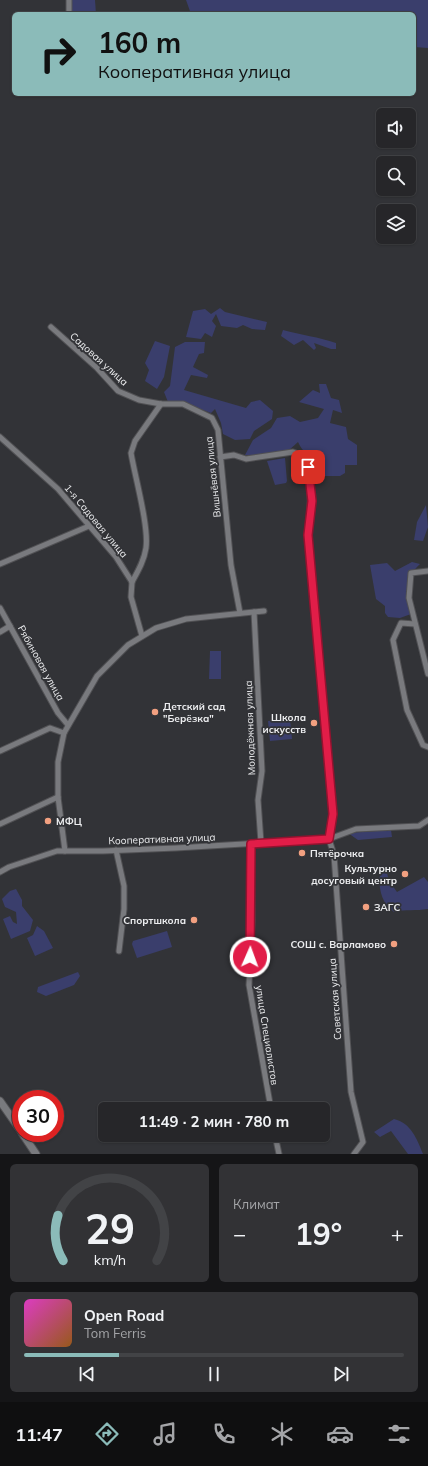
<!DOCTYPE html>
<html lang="ru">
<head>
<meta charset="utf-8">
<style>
  :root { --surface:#262629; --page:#323235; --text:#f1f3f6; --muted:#a4a5a8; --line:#424346; --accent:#8bbbb9 }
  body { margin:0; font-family:Mulish,sans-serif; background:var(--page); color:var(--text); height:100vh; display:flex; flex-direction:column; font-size:15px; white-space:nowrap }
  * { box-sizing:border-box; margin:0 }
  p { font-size:13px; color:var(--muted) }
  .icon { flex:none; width:22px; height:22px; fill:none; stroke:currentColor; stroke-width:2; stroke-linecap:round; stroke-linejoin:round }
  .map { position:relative; height:1154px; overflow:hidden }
  .sheet { display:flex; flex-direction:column; gap:10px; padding:10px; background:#151517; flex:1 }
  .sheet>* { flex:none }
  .banner { position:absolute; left:12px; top:12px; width:404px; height:84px; border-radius:6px; box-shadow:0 1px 3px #0004,0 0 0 1px var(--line); background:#8bbbb9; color:#111; overflow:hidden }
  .tools { position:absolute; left:376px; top:108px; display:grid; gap:8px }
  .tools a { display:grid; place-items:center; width:40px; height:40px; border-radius:6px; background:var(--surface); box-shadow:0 1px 3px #0004,0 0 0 1px var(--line); font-size:20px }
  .speed { position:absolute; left:12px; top:1090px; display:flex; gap:8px; font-size:20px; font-weight:700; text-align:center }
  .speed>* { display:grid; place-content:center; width:52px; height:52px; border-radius:50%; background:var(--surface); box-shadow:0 1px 3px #0004,0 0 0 1px var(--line); line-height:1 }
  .speed .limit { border:6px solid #d22; background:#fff; color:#111 }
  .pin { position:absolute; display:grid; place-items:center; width:34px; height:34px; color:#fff; margin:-17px; border-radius:8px; box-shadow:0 2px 6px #0006 }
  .me { position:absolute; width:44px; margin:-22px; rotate:2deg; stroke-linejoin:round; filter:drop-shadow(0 0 3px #0008) }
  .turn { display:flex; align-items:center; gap:14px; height:84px; padding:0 20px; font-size:18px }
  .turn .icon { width:52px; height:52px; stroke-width:2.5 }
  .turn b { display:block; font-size:28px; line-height:34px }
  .big { font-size:30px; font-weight:700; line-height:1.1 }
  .sheet .card { flex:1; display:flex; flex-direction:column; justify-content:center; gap:6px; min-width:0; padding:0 14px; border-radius:6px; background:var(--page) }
  .sheet .dial { align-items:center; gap:0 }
  .dial svg { height:104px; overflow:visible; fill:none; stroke:var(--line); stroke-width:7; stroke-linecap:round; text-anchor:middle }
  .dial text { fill:var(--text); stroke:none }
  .song { display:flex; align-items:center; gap:12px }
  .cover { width:48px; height:48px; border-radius:6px; background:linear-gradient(135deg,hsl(310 70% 55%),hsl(30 70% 35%)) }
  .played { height:4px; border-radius:2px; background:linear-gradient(90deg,var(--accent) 25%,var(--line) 25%) }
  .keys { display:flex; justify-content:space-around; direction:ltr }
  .heat { display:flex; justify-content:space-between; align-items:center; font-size:22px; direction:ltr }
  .sheet .tiles { flex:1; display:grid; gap:10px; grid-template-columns:1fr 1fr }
  .card:last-child { grid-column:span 2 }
  .trip { position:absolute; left:98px; top:1102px; width:232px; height:40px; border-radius:6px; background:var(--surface); box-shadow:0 1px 3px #0004,0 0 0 1px var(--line); font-weight:700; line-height:40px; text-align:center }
  .tabs { display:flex; height:64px; justify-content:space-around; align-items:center; background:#0f0f10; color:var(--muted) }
  .tabs .icon { width:28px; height:28px }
  .tabs .selected { color:var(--accent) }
  .tabs b { font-size:18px; color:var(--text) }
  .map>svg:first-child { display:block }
</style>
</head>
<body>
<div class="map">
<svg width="428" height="1154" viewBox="0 0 428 1154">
  <rect width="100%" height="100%" fill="#323337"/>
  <g fill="#3a3e6c">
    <path d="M72,0H95L96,14H72Z"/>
    <path d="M186,0H428V48L414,47V14H191Z"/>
    <path d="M220,308L225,312L267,322L265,330L252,329L243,325L237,328L221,326L216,314L212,321L216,326L212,337L205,333L201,339L186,337L193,311L205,309L211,314Z"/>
    <path d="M283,330C301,335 319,337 336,343V349H331L314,343L316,348L314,350L303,340L294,345L281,336Z"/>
    <path d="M155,341L170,346L164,377L157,389L145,381L149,370L145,363Z"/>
    <path d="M185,342H205L204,353L199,354L193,367L208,375L207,378L191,375L184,390L246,408L251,402L260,400L273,411L272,419L254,431L250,439L235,440L223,434L221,423L215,409L211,413L182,402H168L164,392L170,386L175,347Z"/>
    <path d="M319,384H326L331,398L339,400L342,413L333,410L330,423L346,427L348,439L357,445V465H345V473L340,476H316L314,467L318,465V455C306,455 303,452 298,442L288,451L256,456L245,455L253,440L271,428L277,418L290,416L300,422L318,418L324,409L299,402L313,390L320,393Z"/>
    <path d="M285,458L287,481L286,483L275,485L267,461Z"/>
    <path d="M426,505L428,527L423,541L414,540L417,522Z"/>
    <path d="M412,562L420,564C404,578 406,595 411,614L400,618L388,617L385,613V606L376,599L370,565L387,563L395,571Z"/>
    <path d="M210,651H221V679H209Z"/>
    <path d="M290,719L292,739L270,741L268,721Z"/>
    <path d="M391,830L392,837L358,840L348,833Z"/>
    <path d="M382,873H387L389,881L397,892L424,877L428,882V909C416,911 406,909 394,912C382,903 380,893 379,878Z"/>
    <path d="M16,889L22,900V906L33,920L30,931L11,939L3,919L10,916L13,922L17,924L16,912L5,907L2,899L10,891Z"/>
    <path d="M37,926L44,931L53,948L35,956L27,938L33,935Z"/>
    <path d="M167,931L172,947L137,958L132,944L133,941Z"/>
    <path d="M78,972L80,976L74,985L46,996L37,992L38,987Z"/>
    <path d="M394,1119C411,1123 417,1139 423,1154H408L391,1131L380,1137L374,1132Z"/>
  </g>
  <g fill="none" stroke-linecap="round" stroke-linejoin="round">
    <g stroke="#515154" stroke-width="7">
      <g id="minor">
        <path d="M69,0V14"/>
        <path d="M51,327L97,368L118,391L139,400L161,404H183L212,418L218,430L231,565L240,613"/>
        <path d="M0,437L58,489L116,557L132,582L131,597L142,636"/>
        <path d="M220,457L234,455L246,459L293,452L305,457C312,484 311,507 308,535L333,814L329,839L334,855L351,1092L363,1142L354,1154"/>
        <path d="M0,564L89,526"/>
        <path d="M428,571L411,573L409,598L428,674"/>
        <path d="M132,582C138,571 144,561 146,548C149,526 135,477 131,453L135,441L161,404"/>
        <path d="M0,608L58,713L68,725"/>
        <path d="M254,612L262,771L258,800L261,843"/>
        <path d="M415,624L401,623L393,640L407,710L423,745L428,747"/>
        <path d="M0,632L10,626"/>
        <path d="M0,751L50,728L64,733"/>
        <path d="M0,824L58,797"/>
        <path d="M251,844L252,921L249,985L271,1109"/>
        <path d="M116,850L124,886V909L119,951"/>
        <path d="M65,851L58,797V762L64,733L97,676L128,645L156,628L186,619L264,611"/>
        <path d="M0,872L9,867L57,851H103L176,848L329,839L356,829L419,826L428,820"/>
        <path d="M275,1135L279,1154"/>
      </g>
    </g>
    <g stroke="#515154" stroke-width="9">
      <g id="secondary">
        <path d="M0,1101L21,1131"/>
        <path d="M22,1133L36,1154"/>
      </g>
    </g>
    <use href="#minor" stroke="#797a7e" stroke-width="5"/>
    <use href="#secondary" stroke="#797a7e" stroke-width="7"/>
  </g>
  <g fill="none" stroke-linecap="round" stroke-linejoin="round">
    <g stroke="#92132f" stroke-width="10">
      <path id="route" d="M250,957L251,844L329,839L333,814L308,535L312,501L308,467"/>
    </g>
    <use href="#route" stroke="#e11d48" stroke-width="7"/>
  </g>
  <g fill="#f2a080" stroke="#323337" stroke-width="1.5">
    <circle cx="155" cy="712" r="4"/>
    <circle cx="314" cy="723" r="4"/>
    <circle cx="48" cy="821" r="4"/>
    <circle cx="302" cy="853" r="4"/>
    <circle cx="405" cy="874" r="4"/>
    <circle cx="366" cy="907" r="4"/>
    <circle cx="194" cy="920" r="4"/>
    <circle cx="394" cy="944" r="4"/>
  </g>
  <g text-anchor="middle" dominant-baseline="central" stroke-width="3.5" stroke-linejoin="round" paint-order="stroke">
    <g font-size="10" fill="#ecedef" stroke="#323337">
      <text transform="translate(99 359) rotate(42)">Садовая улица</text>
      <text transform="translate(213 477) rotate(-96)">Вишнёвая улица</text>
      <text transform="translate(96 521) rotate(50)">1-я Садовая улица</text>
      <text transform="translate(41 663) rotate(61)">Рябиновая улица</text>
      <text transform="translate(250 728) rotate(-92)">Молодёжная улица</text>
      <text transform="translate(162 839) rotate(-2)">Кооперативная улица</text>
      <text transform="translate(335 999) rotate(-94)">Советская улица</text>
      <text transform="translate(267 1035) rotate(81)">улица Специалистов</text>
    </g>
    <g font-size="10" font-weight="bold" fill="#ecedef" stroke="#323337" text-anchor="start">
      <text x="163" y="706">Детский сад<tspan x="163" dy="12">"Берёзка"</tspan></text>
      <text x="306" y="717" text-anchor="end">Школа<tspan x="306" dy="12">искусств</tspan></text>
      <text x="56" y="821">МФЦ</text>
      <text x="310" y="853">Пятёрочка</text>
      <text x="397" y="868" text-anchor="end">Культурно<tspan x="397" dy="12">досуговый центр</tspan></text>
      <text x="374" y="907">ЗАГС</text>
      <text x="186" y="920" text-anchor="end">Спортшкола</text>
      <text x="386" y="944" text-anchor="end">СОШ с. Варламово</text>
    </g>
  </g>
</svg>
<div class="tools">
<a><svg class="icon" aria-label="sound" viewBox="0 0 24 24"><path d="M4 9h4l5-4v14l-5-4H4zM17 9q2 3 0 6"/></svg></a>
<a><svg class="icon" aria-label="search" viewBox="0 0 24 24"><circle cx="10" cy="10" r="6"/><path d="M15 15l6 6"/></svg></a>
<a><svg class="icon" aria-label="layers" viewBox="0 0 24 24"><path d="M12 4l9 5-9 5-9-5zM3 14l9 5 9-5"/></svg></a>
</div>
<div class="speed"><div class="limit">30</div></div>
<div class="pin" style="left:308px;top:467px;background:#d93025"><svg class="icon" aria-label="arrive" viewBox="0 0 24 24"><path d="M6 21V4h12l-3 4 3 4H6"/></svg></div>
<svg class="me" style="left:250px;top:957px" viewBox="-20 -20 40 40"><circle r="17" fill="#e11d48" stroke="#fff" stroke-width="3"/><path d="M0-11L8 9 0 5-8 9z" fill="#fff"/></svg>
<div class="trip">11:49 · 2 мин · 780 m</div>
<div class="banner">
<div class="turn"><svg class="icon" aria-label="right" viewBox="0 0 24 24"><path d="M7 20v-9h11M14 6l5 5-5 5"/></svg><div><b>160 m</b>Кооперативная улица</div></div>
</div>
</div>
<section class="sheet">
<div class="tiles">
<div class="card dial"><svg viewBox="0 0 100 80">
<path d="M14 69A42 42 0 1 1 86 69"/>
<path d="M14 69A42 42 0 0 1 10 34" stroke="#8bbbb9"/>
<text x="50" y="56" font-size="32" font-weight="700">29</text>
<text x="50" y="72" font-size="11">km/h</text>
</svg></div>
<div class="card"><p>Климат</p>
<div class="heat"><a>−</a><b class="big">19°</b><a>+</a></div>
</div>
<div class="card">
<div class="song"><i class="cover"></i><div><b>Open Road</b><p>Tom Ferris</p></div></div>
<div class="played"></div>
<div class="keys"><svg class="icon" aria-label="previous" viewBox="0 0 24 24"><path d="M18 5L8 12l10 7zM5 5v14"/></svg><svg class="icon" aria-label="pause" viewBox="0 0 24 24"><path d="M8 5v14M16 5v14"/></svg><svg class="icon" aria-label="next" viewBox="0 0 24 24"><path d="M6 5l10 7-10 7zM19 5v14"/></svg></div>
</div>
</div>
</section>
<nav class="tabs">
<b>11:47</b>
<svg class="icon selected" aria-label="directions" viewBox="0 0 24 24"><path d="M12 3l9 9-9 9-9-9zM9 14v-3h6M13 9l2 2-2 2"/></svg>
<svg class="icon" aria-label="music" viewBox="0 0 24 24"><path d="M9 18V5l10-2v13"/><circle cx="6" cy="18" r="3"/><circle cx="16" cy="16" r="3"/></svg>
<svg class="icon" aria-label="phone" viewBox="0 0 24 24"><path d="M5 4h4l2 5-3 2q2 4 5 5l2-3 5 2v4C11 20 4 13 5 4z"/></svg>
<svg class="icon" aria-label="climate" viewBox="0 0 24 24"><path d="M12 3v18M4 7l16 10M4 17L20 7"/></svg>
<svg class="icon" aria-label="car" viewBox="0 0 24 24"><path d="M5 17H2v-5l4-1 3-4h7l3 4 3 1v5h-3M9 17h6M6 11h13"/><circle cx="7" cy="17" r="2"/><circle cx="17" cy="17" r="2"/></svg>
<svg class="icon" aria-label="filters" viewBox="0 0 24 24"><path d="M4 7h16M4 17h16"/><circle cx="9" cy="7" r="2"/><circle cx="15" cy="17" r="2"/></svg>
</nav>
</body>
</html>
